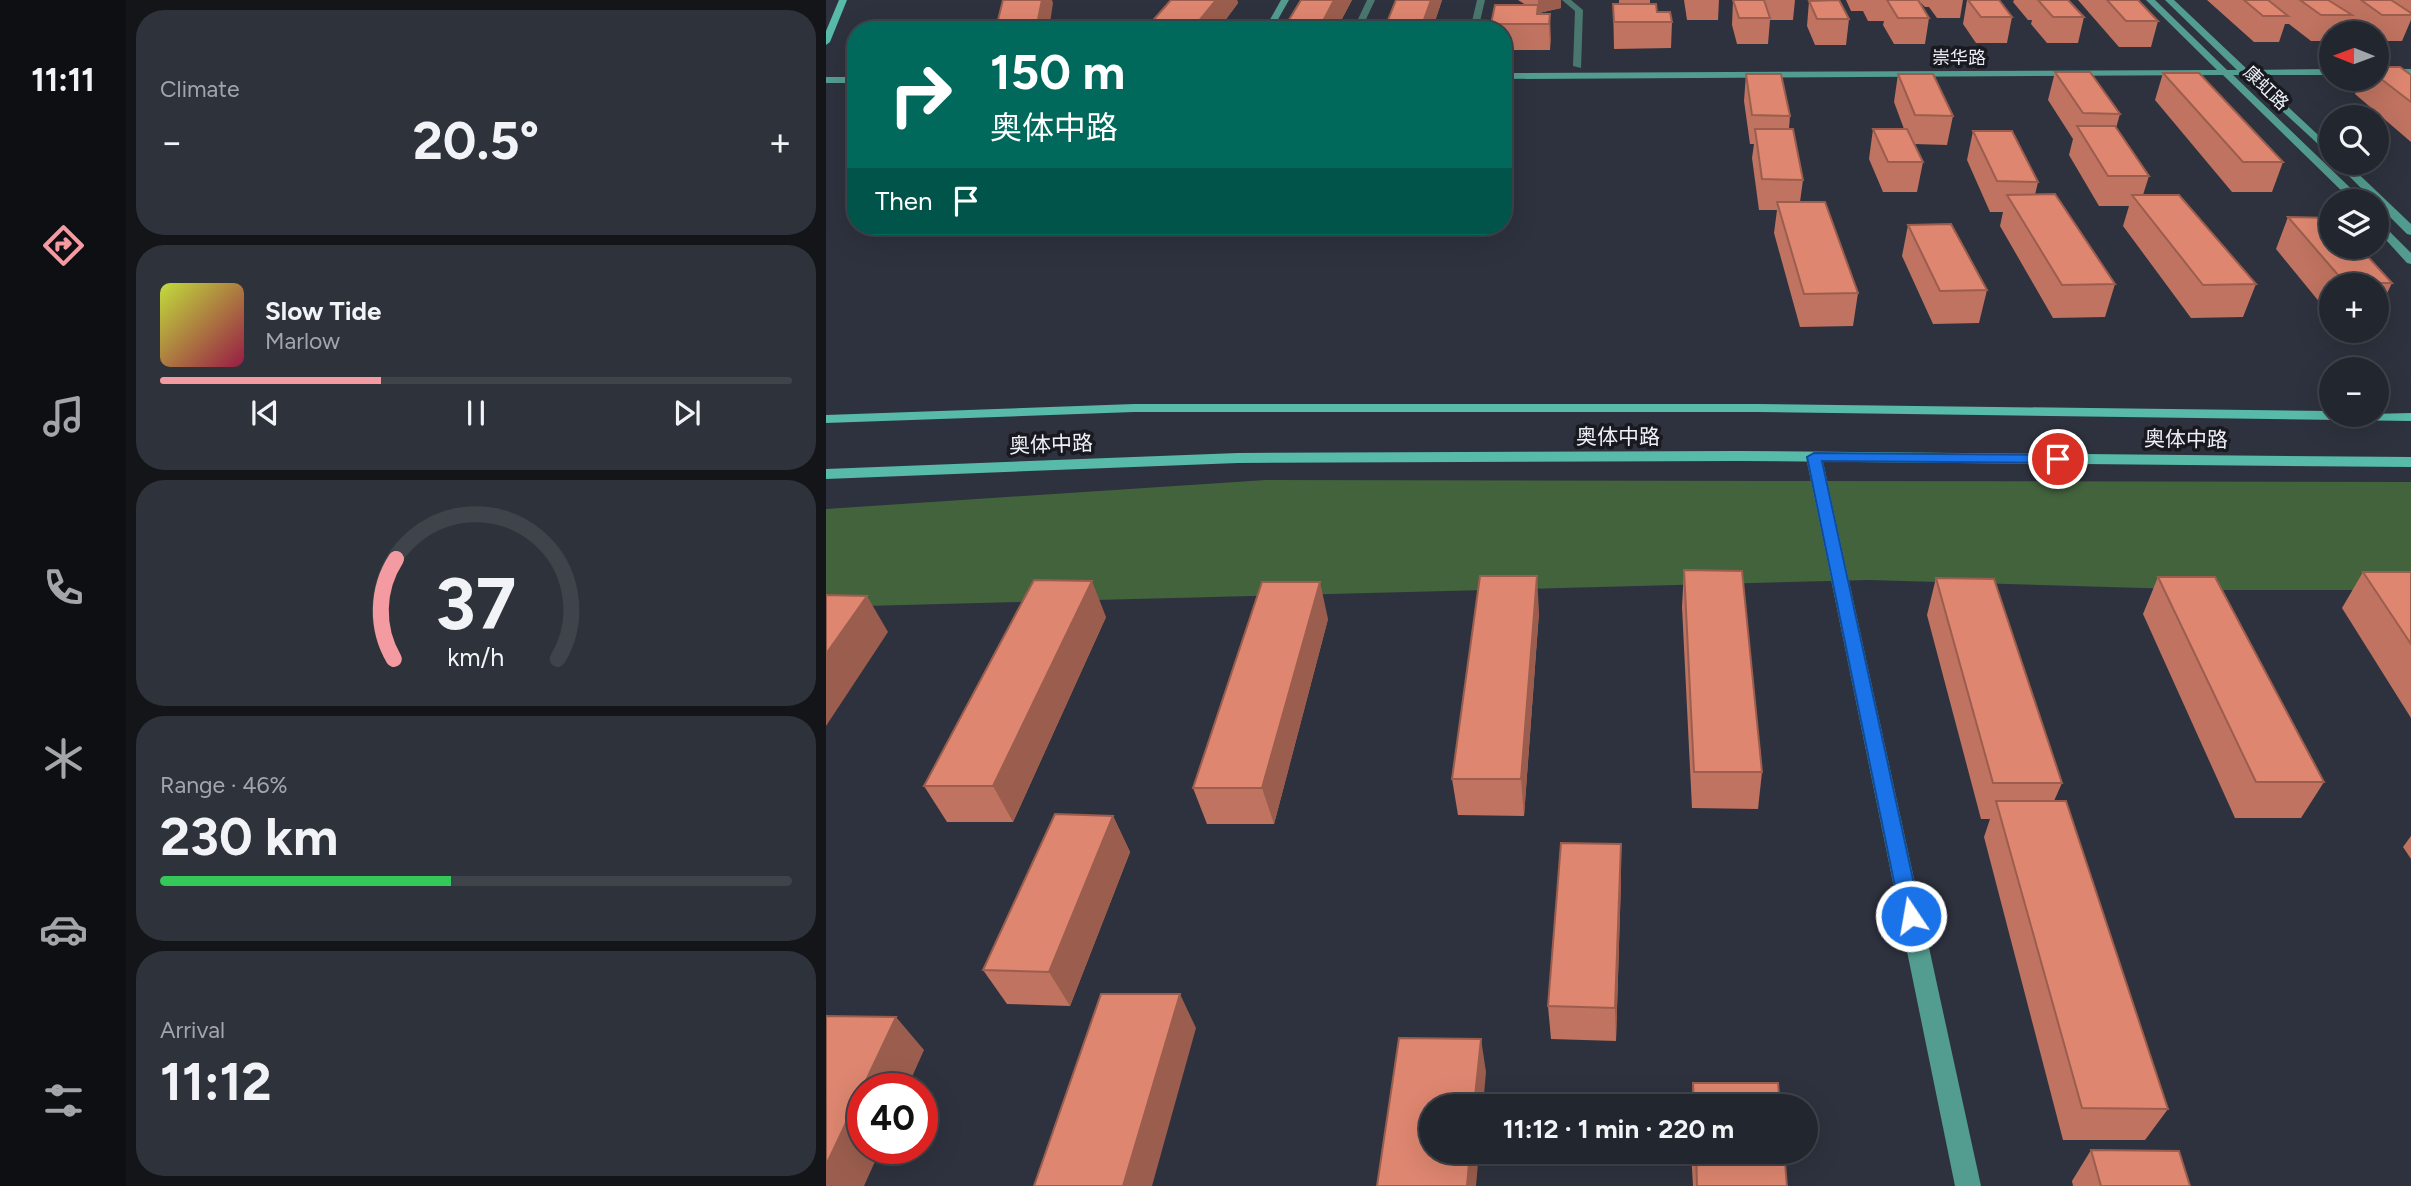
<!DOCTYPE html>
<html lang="en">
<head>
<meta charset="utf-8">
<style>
  :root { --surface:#22262e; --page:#2e323a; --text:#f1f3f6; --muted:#a2a5aa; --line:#3f434a; --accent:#f49aa1 }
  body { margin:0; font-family:Figtree,"Noto Sans SC",sans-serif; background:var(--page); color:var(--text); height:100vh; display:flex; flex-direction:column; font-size:26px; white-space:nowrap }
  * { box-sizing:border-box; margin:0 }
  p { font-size:23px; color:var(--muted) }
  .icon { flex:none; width:38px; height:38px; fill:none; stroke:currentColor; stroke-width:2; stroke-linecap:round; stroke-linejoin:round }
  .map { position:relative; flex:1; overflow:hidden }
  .panel { display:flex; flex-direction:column; gap:10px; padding:10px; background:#131519; width:700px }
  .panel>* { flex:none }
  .hud { position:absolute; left:21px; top:21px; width:665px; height:214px; border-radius:28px; box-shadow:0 7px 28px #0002,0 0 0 2px var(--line); background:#00695c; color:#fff; overflow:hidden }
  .needle { width:46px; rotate:271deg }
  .tools { position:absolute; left:1493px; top:21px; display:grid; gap:14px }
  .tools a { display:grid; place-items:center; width:70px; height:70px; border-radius:50%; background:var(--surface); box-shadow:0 7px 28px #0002,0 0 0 2px var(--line); font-size:35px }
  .speed { position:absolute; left:21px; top:1073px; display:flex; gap:14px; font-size:35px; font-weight:700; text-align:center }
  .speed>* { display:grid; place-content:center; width:91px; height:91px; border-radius:50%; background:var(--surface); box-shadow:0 7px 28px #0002,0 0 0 2px var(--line); line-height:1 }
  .speed .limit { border:10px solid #d22; background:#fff; color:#111 }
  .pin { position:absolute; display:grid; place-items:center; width:60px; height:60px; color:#fff; margin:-30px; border:4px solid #fff; border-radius:50%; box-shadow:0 2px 7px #0007 }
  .me { position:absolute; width:77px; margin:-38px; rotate:348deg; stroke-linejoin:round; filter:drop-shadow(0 0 5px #0008) }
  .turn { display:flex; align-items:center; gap:24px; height:147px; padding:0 28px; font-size:32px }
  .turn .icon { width:91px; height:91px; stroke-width:2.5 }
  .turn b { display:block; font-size:49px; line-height:60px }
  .then { display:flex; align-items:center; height:66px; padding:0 28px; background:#0003; gap:14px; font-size:26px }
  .big { font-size:52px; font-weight:700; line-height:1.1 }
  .panel .widget { flex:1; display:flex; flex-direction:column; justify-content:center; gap:10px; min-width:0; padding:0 24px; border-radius:28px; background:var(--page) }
  .panel .dial { align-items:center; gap:0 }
  .dial svg { height:182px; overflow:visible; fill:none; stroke:var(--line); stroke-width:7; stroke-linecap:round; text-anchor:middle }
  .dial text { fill:var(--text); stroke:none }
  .song { display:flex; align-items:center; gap:21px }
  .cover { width:84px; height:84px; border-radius:10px; background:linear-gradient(135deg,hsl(70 70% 55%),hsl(340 70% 35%)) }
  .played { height:7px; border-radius:4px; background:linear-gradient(90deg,var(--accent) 35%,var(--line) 35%) }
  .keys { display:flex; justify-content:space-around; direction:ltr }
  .heat { display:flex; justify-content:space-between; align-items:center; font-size:38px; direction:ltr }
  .charge { height:10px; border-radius:5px; background:linear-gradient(90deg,#34c759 46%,var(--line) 0) }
  .trip { position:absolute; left:593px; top:1094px; width:399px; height:70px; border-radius:35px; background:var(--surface); box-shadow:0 7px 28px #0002,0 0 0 2px var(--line); font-weight:700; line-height:70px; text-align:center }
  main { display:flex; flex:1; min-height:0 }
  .dock { display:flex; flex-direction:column; width:126px; justify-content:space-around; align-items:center; background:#0e0f12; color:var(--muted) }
  .dock .icon { width:49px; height:49px }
  .dock .current { color:var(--accent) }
  .dock b { font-size:32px; color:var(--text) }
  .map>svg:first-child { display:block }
</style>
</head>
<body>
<main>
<nav class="dock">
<b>11:11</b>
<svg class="icon current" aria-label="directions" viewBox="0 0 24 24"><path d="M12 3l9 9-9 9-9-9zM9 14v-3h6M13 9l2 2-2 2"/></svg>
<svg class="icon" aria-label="music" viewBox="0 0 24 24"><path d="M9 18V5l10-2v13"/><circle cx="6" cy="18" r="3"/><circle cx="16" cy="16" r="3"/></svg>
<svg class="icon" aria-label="phone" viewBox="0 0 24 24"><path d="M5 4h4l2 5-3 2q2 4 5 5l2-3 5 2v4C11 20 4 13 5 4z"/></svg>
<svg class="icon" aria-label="climate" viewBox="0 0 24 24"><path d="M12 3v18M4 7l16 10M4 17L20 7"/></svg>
<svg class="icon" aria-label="car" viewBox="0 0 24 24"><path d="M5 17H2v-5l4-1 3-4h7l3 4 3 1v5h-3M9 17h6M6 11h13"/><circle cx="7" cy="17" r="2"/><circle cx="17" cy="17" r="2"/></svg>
<svg class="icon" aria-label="filters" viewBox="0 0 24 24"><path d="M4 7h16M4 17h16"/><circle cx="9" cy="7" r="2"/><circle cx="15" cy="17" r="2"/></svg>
</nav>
<section class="panel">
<div class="widget"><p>Climate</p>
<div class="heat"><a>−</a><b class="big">20.5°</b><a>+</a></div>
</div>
<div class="widget">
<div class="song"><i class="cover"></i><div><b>Slow Tide</b><p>Marlow</p></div></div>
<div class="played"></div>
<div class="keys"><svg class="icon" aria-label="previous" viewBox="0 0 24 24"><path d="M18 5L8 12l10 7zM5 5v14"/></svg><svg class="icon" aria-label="pause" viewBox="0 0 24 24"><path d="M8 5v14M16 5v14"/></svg><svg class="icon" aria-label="next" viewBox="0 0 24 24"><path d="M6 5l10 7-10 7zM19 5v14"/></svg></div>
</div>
<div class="widget dial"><svg viewBox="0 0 100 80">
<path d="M14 69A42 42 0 1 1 86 69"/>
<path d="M14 69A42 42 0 0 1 15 25" stroke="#f49aa1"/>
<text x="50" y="56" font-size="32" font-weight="700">37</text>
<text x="50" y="72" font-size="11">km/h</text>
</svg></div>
<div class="widget"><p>Range · 46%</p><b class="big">230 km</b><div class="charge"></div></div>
<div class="widget"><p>Arrival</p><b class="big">11:12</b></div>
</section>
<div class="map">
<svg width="1585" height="1186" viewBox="0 0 1585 1186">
  <rect width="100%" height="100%" fill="#2e323e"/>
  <path fill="#43633d" d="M440,480L1585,482V590H1385L1043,580L0,607V509Z"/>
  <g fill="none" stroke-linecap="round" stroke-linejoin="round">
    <path fill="#4a776e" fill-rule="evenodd" d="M651,0H659L652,30H644Z"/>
    <g fill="#4a776e" fill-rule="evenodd">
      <path d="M541,0H549L535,30H527Z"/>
      <path d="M736,0H745L757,10L755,68L747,66L749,11Z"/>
    </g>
    <g fill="#539d90" fill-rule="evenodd">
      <path d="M455,0H463L446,30H438Z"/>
      <path d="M1320,0H1329L1401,70H1411L1339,0H1348L1422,70L1505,69V75H1428L1505,147V156L1417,75H1407L1538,201H1526L1397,75L677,79V73L1391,70Z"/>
      <rect x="1550" y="69" width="35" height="6"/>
      <rect x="0" y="77" width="30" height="6"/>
      <path d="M1510,163H1521L1585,224V235L1581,234Z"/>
      <path d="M1550,218L1585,253V264L1581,263L1550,229Z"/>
      <path d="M988,452L996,457L1155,1186H1129L980,457Z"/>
    </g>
    <g fill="#58baa9" fill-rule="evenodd">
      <path d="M13,0H21L4,42L0,45V31Z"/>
      <path d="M308,404H931L1505,411V415L1585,413V421L931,412H308L0,423V415Z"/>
      <path d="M912,451L1585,457V467L912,461L412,463L0,479V469L412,453Z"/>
    </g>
  </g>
  <g fill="#bf7360">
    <path d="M390,0H411L412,3L392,30H322L321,27Z"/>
    <path d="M526,0L510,30H462L461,23Z"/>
    <path d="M616,0L606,30H560V25Z"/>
    <path d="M692,0H735V8L713,13L724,14V50H677V30H666L665,24L700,5Z"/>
    <path d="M793,0H824V4L831,12L846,22L845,48L788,49L787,4H793Z"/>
    <path d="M858,0H893L892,20H861Z"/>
    <path d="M907,0H969L967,20H944L942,44H911L906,25Z"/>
    <path d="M1020,0H1137L1134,18H1111L1103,7H1099L1095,3H1093L1103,18L1099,44H1068L1057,25L1058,21H1042L1037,11H1025Z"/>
    <path d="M1141,0H1173L1186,17L1181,43H1150L1137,24Z"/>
    <path d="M1188,0H1242L1258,17L1252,43H1221L1205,24L1206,20H1202L1187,2Z"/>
    <path d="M1252,0H1312L1332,21L1325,47H1293Z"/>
    <path d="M1381,0H1585V20L1576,41H1550V33H1535L1524,25L1525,23H1523L1519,33H1505V41H1485L1463,24H1459L1453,42H1428Z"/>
    <path d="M983,1L1023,19L1020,45H989L981,26Z"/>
    <path d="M1550,67L1585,75V142L1529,94L1535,79H1550Z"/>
    <path d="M1229,72L1294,114L1290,128L1323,176L1317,195L1430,284L1417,317L1365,318L1297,226L1303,206H1273L1243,155L1247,139L1222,100Z"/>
    <path d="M1337,73L1457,162L1446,192H1406L1329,100Z"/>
    <path d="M920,74L964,116L963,129L977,180L974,202L1032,293L1027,326L974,327L948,233L951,210H933L926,158L928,144H924L918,101Z"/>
    <path d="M1072,74L1127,116L1121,145L1088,144L1097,162L1091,192H1057L1043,159L1047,129H1078L1068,102Z"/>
    <path d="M1147,131L1212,182L1209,195L1289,284L1279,317L1227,318L1174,226L1177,212H1164L1141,160Z"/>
    <path d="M1462,217L1566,283L1550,316V285H1505V315H1504L1450,249Z"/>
    <path d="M1082,225L1161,290L1153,323L1107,324L1076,256Z"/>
    <path d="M858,570L936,772L932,809L866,808L856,607Z"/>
    <path d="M1537,572H1585V718L1516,608Z"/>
    <path d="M1332,577L1498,782L1475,818H1409L1317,614Z"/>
    <path d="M1110,578L1236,783L1228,801L1342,1109L1319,1140H1237L1158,837L1164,819H1155L1101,615Z"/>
    <path d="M713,612L698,816L632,815L626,779Z"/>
    <path d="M280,617L187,822H121L98,786Z"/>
    <path d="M502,619L448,824H381L367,788Z"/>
    <path d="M287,816L304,852L244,1006L181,1004L157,970Z"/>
    <path d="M1585,836V859L1577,847Z"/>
    <path d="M795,844V880L790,1041L725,1039L722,1006Z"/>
    <path d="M867,1083L954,1106H865Z"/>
    <path d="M1265,1150L1364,1186H1247L1246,1181Z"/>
    <path d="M865,1152H958L961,1186H867Z"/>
  </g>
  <g fill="#9b5e4e">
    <path d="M216,0H226L227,3L223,30H170V28Z"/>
    <path d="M390,0H411L412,3L392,30H368V27Z"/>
    <path d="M508,0H526L510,30H497L496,23Z"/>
    <path d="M605,0H616L606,30H596V25Z"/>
    <path d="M712,0H735V8L713,13L712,24Z"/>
    <path d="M724,14L725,40L724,50L723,24Z"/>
    <path d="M711,576L713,612L698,816L695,779Z"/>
    <path d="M266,581L280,617L187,822L167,786Z"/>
    <path d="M494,582L502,619L448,824L436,788Z"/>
    <path d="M41,596L62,632L0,726V654Z"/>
    <path d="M287,816L304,852L244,1006L223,972Z"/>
    <path d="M795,844V880L790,1041L789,1008Z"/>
    <path d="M354,994L370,1028L326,1186H297Z"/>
    <path d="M70,1017L98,1050L81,1088H37V1148H55L38,1186H0V1165Z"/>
    <path d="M655,1039L660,1072L657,1106H648Z"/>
    <path d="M644,1152H653L650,1186H641Z"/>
  </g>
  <g fill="#de8670" stroke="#9b5e4e" stroke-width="2">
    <path d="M177,0H216L211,24L170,28Z"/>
    <path d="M345,0H390L368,27H321Z"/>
    <path d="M475,0H508L496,23H461Z"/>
    <path d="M570,0H605L596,25H560Z"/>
    <path d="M907,0H938L944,18H913Z"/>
    <path d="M1013,0L1023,19H991L983,1Z"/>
    <path d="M1061,0H1092L1103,18H1072Z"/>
    <path d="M1142,0H1173L1186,17H1155Z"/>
    <path d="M1212,0H1242L1258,17H1227Z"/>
    <path d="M1281,0H1312L1332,21H1300Z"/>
    <path d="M1418,0H1442L1462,16H1437Z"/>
    <path d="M1474,0H1502L1526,15H1495Z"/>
    <path d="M1535,0H1565L1585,13V15H1556Z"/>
    <path d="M787,4H830L831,12H844L846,22H788Z"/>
    <path d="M669,5H712L711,14H724L723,24H665Z"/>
    <path d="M1550,67H1574L1585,75V102L1550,75Z"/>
    <path d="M1229,72H1264L1294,114L1257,113Z"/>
    <path d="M1337,73H1373L1457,162H1417Z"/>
    <path d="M920,74H955L964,116L926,115Z"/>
    <path d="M1072,74H1107L1127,116L1089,115Z"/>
    <path d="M1251,126H1289L1323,176H1282Z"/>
    <path d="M929,129H967L977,180L936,179Z"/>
    <path d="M1047,129H1081L1097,162H1062Z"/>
    <path d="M1147,131H1186L1212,182L1171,181Z"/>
    <path d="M1229,194L1289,284L1236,285L1181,195Z"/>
    <path d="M1306,195H1353L1430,284L1377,285Z"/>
    <path d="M951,202H999L1032,293L978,294Z"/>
    <path d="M1462,217L1505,218V247H1533L1566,283H1519Z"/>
    <path d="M1125,224L1161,290L1114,291L1082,225Z"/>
    <path d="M858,570L916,571L936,772H868Z"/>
    <path d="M1537,572H1585V644Z"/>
    <path d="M654,576H711L695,779H626Z"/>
    <path d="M1332,577H1389L1498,782H1430Z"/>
    <path d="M1110,578L1168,579L1236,783H1167Z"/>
    <path d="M208,580L266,581L167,786H98Z"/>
    <path d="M436,582H494L436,788H367Z"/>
    <path d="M0,595L41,596L0,654Z"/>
    <path d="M1170,801H1240L1342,1109L1256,1108Z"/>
    <path d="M229,814L287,816L223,972L157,970Z"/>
    <path d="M735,843L795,844L789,1008L722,1006Z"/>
    <path d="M275,994H354L297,1186H208Z"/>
    <path d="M0,1016L70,1017L0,1165Z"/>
    <path d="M573,1038L655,1039L648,1106H606V1152H644L641,1186H551Z"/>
    <path d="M867,1083H952L954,1106H868Z"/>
    <path d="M1265,1150L1353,1151L1364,1186H1275Z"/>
    <path d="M870,1152H958L961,1186H871Z"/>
  </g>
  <path fill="#1a73e8" stroke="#114b97" stroke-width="2" d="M988,453L1232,455L1239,459L1232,463L996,461L1095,916L1092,922L1085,925L1078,922L1075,916L981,457Z"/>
  <g text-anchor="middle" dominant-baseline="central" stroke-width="7" stroke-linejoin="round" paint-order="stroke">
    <g font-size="18" fill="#edf0f8" stroke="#181a20">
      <text x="1133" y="58">崇华路</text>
      <text transform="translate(1440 88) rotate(44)">康虹路</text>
    </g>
    <g font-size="21" fill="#edf0f8" stroke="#181a20">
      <text x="792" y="436">奥体中路</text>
      <text transform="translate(1360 439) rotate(1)">奥体中路</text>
      <text transform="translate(225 444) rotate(-2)">奥体中路</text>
    </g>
  </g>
</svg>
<div class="tools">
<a><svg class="needle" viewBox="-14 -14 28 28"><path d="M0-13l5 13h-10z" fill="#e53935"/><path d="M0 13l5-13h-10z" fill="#a2a5aa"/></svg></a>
<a><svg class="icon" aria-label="search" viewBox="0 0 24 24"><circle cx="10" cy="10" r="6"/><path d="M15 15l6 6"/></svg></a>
<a><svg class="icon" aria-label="layers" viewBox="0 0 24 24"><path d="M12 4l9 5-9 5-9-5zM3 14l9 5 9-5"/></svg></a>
<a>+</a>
<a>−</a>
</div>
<div class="speed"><div class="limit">40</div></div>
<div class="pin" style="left:1232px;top:459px;background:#d93025"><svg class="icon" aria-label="arrive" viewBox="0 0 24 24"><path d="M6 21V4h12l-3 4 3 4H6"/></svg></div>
<svg class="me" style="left:1085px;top:916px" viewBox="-20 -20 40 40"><circle r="17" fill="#1a73e8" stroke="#fff" stroke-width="3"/><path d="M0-11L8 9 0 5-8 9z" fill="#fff"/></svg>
<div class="trip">11:12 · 1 min · 220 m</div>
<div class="hud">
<div class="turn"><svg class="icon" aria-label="right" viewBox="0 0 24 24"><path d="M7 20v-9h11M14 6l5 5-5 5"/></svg><div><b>150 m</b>奥体中路</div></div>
<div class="then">Then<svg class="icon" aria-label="arrive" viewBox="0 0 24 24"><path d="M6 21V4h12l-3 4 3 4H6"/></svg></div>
</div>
</div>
</main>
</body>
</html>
